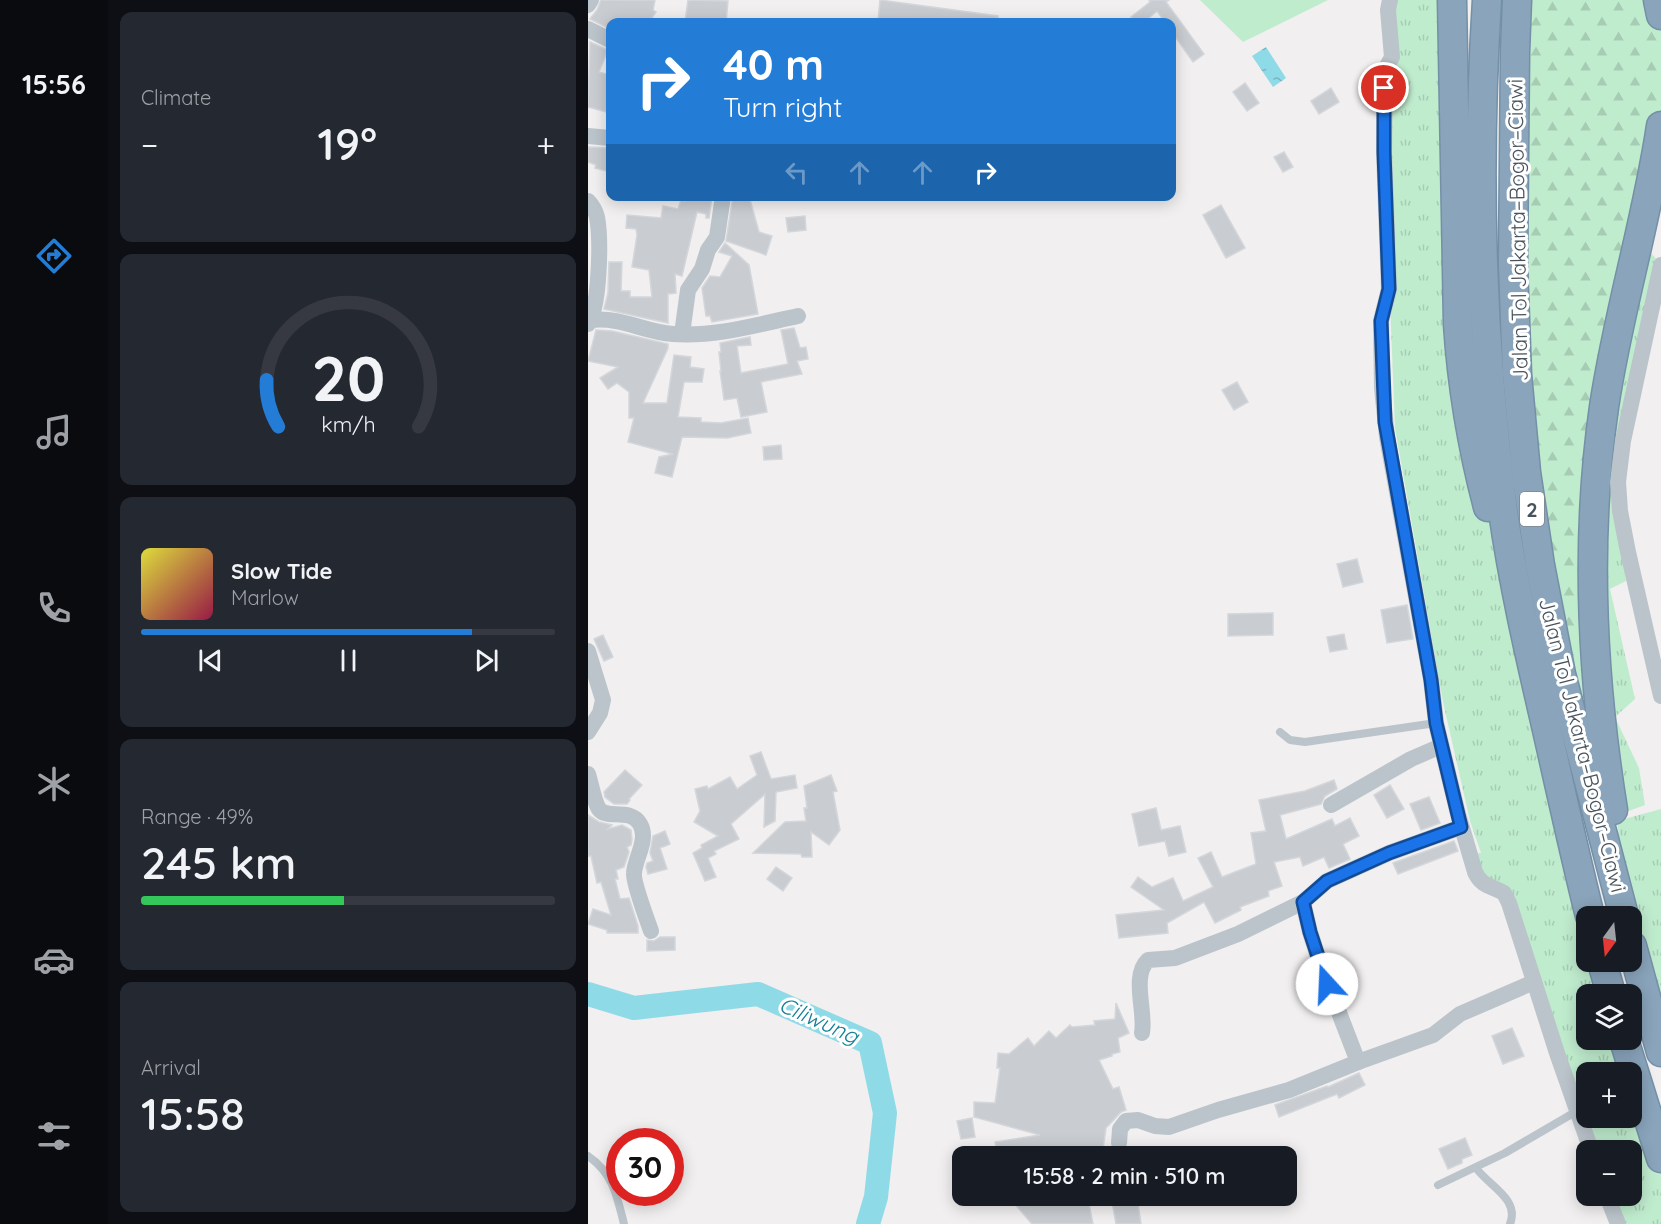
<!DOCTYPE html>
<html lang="en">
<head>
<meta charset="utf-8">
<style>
  :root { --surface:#171b24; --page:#242831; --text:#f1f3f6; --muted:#9ea1a6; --line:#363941; --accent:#237dd7 }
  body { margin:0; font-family:Quicksand,sans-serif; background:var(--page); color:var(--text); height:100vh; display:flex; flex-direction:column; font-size:22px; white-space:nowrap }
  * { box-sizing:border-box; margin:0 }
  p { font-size:20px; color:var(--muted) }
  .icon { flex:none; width:33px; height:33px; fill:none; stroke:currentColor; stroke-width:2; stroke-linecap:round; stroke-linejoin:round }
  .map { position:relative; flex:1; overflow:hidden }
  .side { display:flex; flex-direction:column; gap:12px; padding:12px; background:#0d0f14; width:480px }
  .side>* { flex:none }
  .guide { position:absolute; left:18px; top:18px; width:570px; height:183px; border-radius:12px; box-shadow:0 3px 15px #0003; background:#237dd7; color:#fff; overflow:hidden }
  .needle { width:39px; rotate:195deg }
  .tools { position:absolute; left:988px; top:906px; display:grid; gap:12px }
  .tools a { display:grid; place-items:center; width:66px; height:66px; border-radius:12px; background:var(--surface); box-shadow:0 3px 15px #0003; font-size:30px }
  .speed { position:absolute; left:18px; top:1128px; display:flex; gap:12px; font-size:30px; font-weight:700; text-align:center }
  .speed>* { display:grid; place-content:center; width:78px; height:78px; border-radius:50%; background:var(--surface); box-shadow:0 3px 15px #0003; line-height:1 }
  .speed .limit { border:9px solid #d22; background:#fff; color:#111 }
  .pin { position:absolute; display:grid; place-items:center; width:51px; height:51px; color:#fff; margin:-26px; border:3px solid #fff; border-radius:50%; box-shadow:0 2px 6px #0007 }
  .me { position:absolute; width:66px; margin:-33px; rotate:340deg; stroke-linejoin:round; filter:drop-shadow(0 0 4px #0008) }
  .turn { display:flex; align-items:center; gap:21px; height:126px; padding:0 18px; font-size:27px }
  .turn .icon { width:78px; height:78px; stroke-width:2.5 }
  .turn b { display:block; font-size:42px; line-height:51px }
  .lanes { display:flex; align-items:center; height:57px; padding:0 18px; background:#0003; justify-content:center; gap:30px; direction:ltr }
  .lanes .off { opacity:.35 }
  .big { font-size:45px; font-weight:600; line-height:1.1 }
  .side .tile { flex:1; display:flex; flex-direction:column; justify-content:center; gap:9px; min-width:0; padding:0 21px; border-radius:12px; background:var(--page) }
  .side .dial { align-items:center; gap:0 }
  .dial svg { height:156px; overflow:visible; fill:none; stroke:var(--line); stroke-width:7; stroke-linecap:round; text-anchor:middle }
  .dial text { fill:var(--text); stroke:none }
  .song { display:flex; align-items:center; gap:18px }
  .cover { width:72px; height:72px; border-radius:9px; background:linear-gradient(135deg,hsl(60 70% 55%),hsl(340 70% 35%)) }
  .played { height:6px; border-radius:3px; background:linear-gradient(90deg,var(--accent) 80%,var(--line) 80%) }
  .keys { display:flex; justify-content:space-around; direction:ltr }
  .heat { display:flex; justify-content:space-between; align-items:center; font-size:33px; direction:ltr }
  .charge { height:9px; border-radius:4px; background:linear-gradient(90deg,#34c759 49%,var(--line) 0) }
  .trip { position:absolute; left:364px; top:1146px; width:345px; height:60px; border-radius:12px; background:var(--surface); box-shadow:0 3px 15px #0003; font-weight:600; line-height:60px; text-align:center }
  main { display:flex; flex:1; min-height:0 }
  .tab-bar { display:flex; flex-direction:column; width:108px; justify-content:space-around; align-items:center; background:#090b0e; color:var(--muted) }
  .tab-bar .icon { width:42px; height:42px }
  .tab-bar .selected { color:var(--accent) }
  .tab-bar b { font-size:27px; color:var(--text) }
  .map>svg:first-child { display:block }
</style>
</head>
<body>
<main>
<nav class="tab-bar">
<b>15:56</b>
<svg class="icon selected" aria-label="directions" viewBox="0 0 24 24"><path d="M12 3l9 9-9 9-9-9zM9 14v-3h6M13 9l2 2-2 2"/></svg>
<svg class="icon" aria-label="music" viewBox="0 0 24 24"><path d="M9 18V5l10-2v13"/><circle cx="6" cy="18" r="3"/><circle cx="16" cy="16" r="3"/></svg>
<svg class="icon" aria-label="phone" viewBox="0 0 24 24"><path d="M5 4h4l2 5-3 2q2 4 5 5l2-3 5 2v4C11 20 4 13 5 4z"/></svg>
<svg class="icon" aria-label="climate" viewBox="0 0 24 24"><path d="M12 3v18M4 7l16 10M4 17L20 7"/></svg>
<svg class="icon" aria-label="car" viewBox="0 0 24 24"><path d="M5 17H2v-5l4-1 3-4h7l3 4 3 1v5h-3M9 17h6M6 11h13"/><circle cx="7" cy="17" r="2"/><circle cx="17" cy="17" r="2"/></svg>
<svg class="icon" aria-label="filters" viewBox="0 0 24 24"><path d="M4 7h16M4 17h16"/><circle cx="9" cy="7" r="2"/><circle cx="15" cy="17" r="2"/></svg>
</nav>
<section class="side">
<div class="tile"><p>Climate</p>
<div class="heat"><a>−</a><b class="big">19°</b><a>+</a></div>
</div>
<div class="tile dial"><svg viewBox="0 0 100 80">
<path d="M14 69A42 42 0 1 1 86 69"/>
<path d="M14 69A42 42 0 0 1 8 45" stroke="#237dd7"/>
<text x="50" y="56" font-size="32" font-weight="700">20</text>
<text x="50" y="72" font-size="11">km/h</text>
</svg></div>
<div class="tile">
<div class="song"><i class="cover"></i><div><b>Slow Tide</b><p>Marlow</p></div></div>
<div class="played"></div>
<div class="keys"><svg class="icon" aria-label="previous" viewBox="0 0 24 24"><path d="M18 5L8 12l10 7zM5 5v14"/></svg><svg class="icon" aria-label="pause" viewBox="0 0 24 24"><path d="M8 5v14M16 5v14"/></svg><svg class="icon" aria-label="next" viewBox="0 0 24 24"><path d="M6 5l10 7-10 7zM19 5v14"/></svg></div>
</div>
<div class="tile"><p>Range · 49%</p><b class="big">245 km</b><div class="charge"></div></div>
<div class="tile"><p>Arrival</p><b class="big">15:58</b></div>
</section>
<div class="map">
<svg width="1073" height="1224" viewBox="0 0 1073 1224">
  <defs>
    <pattern id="grass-tufts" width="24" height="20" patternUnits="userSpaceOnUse" patternTransform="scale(1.5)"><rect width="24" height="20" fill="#c0ecce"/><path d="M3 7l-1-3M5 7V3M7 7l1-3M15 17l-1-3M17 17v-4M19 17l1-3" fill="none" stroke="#a6ccb3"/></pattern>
    <pattern id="forest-firs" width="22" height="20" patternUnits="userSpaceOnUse" patternTransform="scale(1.5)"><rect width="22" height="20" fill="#c0ecce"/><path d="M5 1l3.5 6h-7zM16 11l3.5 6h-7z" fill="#a6ccb3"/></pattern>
    <pattern id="water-ripples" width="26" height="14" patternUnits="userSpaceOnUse" patternTransform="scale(1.5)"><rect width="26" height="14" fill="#8fdae7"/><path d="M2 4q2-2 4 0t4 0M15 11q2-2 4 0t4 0" fill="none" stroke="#77b3be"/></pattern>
  </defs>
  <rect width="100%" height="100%" fill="#f1efef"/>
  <g fill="url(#grass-tufts)" fill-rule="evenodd">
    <path d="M802,0H864L867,164L999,916V962H1014L1023,994H999V1040H1036L1073,1158V1224H1030L1020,1196H1044V1150H1003L924,916L881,854L893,853L882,821L855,702L807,428L796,152ZM999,1072H1044V1118H999Z"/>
    <path d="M1061,251L1072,263L1028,476L1038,581L1022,589L1047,699L1027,717L1051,768L1057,805L1027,816L1010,465Z"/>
    <path d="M1073,809V1052C1051,977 1039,899 1029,821Z"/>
  </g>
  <path fill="url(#forest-firs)" d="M929,0H1070L1073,15V127L1025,354L1012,698H995L938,472Z"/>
  <path fill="#c0ecce" d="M612,0H740L655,42Z"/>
  <path fill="url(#water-ripples)" d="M678,47L698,78L685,87L664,56Z"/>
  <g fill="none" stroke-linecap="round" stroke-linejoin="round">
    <path stroke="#8fdae7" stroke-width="24" d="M0,994L46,1008L170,994L282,1043L297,1113L288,1197L280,1224"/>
  </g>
  <g fill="#c9ccd1" stroke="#d3d6da" stroke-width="1.5">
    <path d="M13,0H67L65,10L68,12L61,22H22V29L2,19L9,10Z"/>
    <path d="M100,0L140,1L138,22H97Z"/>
    <path d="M292,0L410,16V22H290Z"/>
    <path d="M561,0H581L578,2L616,54L605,62L584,32V22H577L569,11L556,22H548L543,17L562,2Z"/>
    <path d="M2,42L20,50L11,72L22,75V110L20,109L19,112L0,107Z"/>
    <path d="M657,83L671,103L659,111L645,92Z"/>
    <path d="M743,88L751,102L731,114L723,101Z"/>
    <path d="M0,147L22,148V172L7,168L8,165L0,162Z"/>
    <path d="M696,152L705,167L695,172L686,157Z"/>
    <path d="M98,196H124L121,218H118V214L109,212L94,276L87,274L88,293L80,294V323L16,309L20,293L21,262H34L33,291H42V297H64L61,270L44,267L49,235L48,229L38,228L39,215L73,218L75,206L90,209L93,200L97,201Z"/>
    <path d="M145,196H161L171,232L184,236L178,255L138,241Z"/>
    <path d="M633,205L657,248L638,258L615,215Z"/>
    <path d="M217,216L218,230L200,232L198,218Z"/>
    <path d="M137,243L161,265L170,314L124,322L122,316H118L114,288L122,276L132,277L144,256L131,252Z"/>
    <path d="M206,328L212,348L218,347L220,359L209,361L214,374L173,382L179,412L153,417L149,398L136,400L132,371H133L131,352H133L132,343L162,337L163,345L149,346L153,373L200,364L193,330Z"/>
    <path d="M8,330L24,331L80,344V348L55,403H79L86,355L103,357L102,367L116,369L114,382H96L90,417L113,418V422L133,423L160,418L163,433L139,438L94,437L84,477L67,473L71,457L85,454L40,442L46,418H41V392L29,383L20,389L12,378L30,367L0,361Z"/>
    <path d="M649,382L660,402L646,410L634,390Z"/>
    <path d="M193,445L194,459L176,460L175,447Z"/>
    <path d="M769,559L775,582L755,587L749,564Z"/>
    <path d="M819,605L825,639L799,643L793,610Z"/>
    <path d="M685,613V635L640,636V614Z"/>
    <path d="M756,634L759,649L742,652L739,637Z"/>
    <path d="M15,635L25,657L16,661L6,639Z"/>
    <path d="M173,752L183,779L207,775L209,788L188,792L187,821L176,827L177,794L143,824L151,839L126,851L128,854L120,858L128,877L117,881L105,853L114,848L113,845L130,836L106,822L112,811L107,789L119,786L120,789L142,777L149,789L169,775L162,756Z"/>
    <path d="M37,770L54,785L41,799L42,800L39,804H26L17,797L16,792Z"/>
    <path d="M243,775L249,791L245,792L252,830L241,845L223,832L224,857H214L213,854L165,853L197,822L218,821L216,808H219L216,786Z"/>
    <path d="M746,780L749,789L737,796L733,804L692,815L698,839L744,819L747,826L762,818L771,836L755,844L762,859L741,868L736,857L715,866L712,857L686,862L694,886L680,891L681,896L652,907L653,910L627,923L616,902L579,923L580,933L531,938L528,915L576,910L543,887L550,877L564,887L585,878L595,901L625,887L610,858L623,852L634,877L668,864L663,833L678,831L671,800L717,791Z"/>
    <path d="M802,785L816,809L799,818L786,795Z"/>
    <path d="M841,797L852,823L833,830L822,804Z"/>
    <path d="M568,808L573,830L592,826L598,852L581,856L577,841L551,846L544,814Z"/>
    <path d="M0,815L11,822L24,825L20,829L34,825L43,830L44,840L43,845L39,847L41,852L36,867L28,870L30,879H27L32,899L41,898L50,926V933H19V930L0,924L5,909L23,915L13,882L9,883L3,856H0Z"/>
    <path d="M77,831L82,844L72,848L79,869L60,874L58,867L59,863L65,861L62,853L65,836Z"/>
    <path d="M866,841L870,851L810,874L805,863Z"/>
    <path d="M188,867L204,878L195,891L179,879Z"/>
    <path d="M72,937H87V950L59,951V940L66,941Z"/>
    <path d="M528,1003L541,1033L530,1038L532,1052L524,1054V1056L511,1060L525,1089L531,1087L538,1110L533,1112L518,1128L514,1156H415V1152L409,1153L407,1142L452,1135L386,1117V1102L407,1103L412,1068H409L410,1053L421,1054L440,1038L446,1046L461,1031L468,1038L482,1025L484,1027L507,1025L506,1021L527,1019Z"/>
    <path d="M924,1028L936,1056L915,1064L904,1036Z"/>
    <path d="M771,1073L777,1085L751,1098L749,1094L691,1117L687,1105L739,1086L740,1087Z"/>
    <path d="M384,1118L387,1137L373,1139L369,1121Z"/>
    <path d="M877,1138L884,1155L874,1159V1163L860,1169L851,1149Z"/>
    <path d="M420,1196H472L477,1203L500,1199L505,1224H444Z"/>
    <path d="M549,1196L553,1224H528L524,1201Z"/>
  </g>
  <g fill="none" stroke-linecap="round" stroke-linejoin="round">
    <g stroke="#7490a7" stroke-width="31">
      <g id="motorway">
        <path d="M864,0L870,324C874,386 884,446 900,507"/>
        <path d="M899,0C888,172 893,340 915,511C925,582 941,652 957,721C972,787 986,852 1002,916"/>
        <path d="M929,0L927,52L925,265L929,374L938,472L952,565L973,674L1036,916"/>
        <path d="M1070,0L1073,15"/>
        <path d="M1025,810C1004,679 997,539 1016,407C1030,312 1059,221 1073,126"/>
        <path d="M1044,946L1073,1052"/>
        <path d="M1014,962L1023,994"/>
        <path d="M1036,1040L1073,1158"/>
      </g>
    </g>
    <g stroke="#bbc4cb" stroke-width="8">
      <path d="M692,732L702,740L717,742L848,723"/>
      <path d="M0,1156C25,1173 29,1196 36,1224"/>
      <path d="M888,1168C901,1186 932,1199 922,1224"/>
      <path d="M850,1185L917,1153L989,1111"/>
    </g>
    <g stroke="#bbc4cb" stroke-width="16">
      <path d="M802,0L800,10L804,57L798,68L797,88L796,152L801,289L793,321L794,388L799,437L843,679L848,723L870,814L887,872C893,886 903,886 916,893L921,903L969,1053L1003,1150"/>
      <path d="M0,5L3,0"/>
      <path d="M0,29L22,40"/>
      <path d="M0,136L22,138"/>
      <path d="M0,201C5,206 7,210 9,217C13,239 12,306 0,324"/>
      <path d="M1073,265L1035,441L1030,482L1032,511L1040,552L1073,696"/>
      <path d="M3,320C35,317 55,332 85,334C127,337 168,325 210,316"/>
      <path d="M94,334L100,290L114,269L120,250L129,237L135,196"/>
      <path d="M0,651L15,700L12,713L0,732"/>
      <path d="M0,774C3,783 6,802 11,809C19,820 42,807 52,824C61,839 47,858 46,873C45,883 59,919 63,931"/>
      <path d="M743,805L823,759L853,746"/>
      <path d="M715,902L722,932L732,963L770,1062"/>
      <path d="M554,1033C558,1012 543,976 560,960L587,958L650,934L715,902L739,881L801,853L873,827"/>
      <path d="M531,1143L532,1129L538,1121L550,1120L567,1126L581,1127L630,1110L701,1090L770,1062L845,1035L872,1014L946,982"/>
      <path d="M1019,1196L1030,1224"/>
    </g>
    <use href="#motorway" stroke="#89a4bb" stroke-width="28"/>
  </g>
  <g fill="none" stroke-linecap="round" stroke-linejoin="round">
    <g stroke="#114b97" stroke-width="15">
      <path id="route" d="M739,984L722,932L715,902L739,881L801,853L873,827L848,723L843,680L797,422L793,321L801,289L796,152V88"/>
    </g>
    <use href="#route" stroke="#1a73e8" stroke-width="10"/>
  </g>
  <g text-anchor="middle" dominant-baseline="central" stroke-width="6" stroke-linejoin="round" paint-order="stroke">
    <rect fill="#fff" stroke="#7f878c" stroke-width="1.5" x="932" y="492" width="24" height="34" rx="4.5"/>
    <g font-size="20" font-weight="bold" fill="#48535b">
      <text x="944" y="509">2</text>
    </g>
    <g font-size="21" fill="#48535b" stroke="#fff">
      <text transform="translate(929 230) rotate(-91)">Jalan Tol Jakarta–Bogor–Ciawi</text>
      <text transform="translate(995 745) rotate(76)">Jalan Tol Jakarta–Bogor–Ciawi</text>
    </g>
    <g font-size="22" font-style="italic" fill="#148194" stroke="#fff">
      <text transform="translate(231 1020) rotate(24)">Ciliwung</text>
    </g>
  </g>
</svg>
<div class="tools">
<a><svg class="needle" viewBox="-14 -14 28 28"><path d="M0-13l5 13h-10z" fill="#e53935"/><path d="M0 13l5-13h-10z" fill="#9ea1a6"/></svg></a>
<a><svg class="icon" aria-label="layers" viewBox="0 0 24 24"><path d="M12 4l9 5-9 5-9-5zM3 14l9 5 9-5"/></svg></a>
<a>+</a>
<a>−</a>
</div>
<div class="speed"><div class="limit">30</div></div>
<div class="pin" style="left:796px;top:88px;background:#d93025"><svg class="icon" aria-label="arrive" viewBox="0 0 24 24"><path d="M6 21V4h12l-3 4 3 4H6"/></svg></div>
<svg class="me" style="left:739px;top:984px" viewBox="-20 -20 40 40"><circle r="19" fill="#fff"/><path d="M0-13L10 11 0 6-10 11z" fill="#1a73e8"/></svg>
<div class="trip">15:58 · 2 min · 510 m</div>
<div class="guide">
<div class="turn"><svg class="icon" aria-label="right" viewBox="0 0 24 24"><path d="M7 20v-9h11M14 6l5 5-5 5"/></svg><div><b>40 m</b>Turn right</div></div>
<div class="lanes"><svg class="icon off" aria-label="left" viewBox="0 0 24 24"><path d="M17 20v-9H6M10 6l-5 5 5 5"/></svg><svg class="icon off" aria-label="ahead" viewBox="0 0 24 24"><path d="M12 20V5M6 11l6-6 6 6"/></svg><svg class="icon off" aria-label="ahead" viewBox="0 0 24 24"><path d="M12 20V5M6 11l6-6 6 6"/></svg><svg class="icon" aria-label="right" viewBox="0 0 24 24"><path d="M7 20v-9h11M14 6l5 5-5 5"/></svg></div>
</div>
</div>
</main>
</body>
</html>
